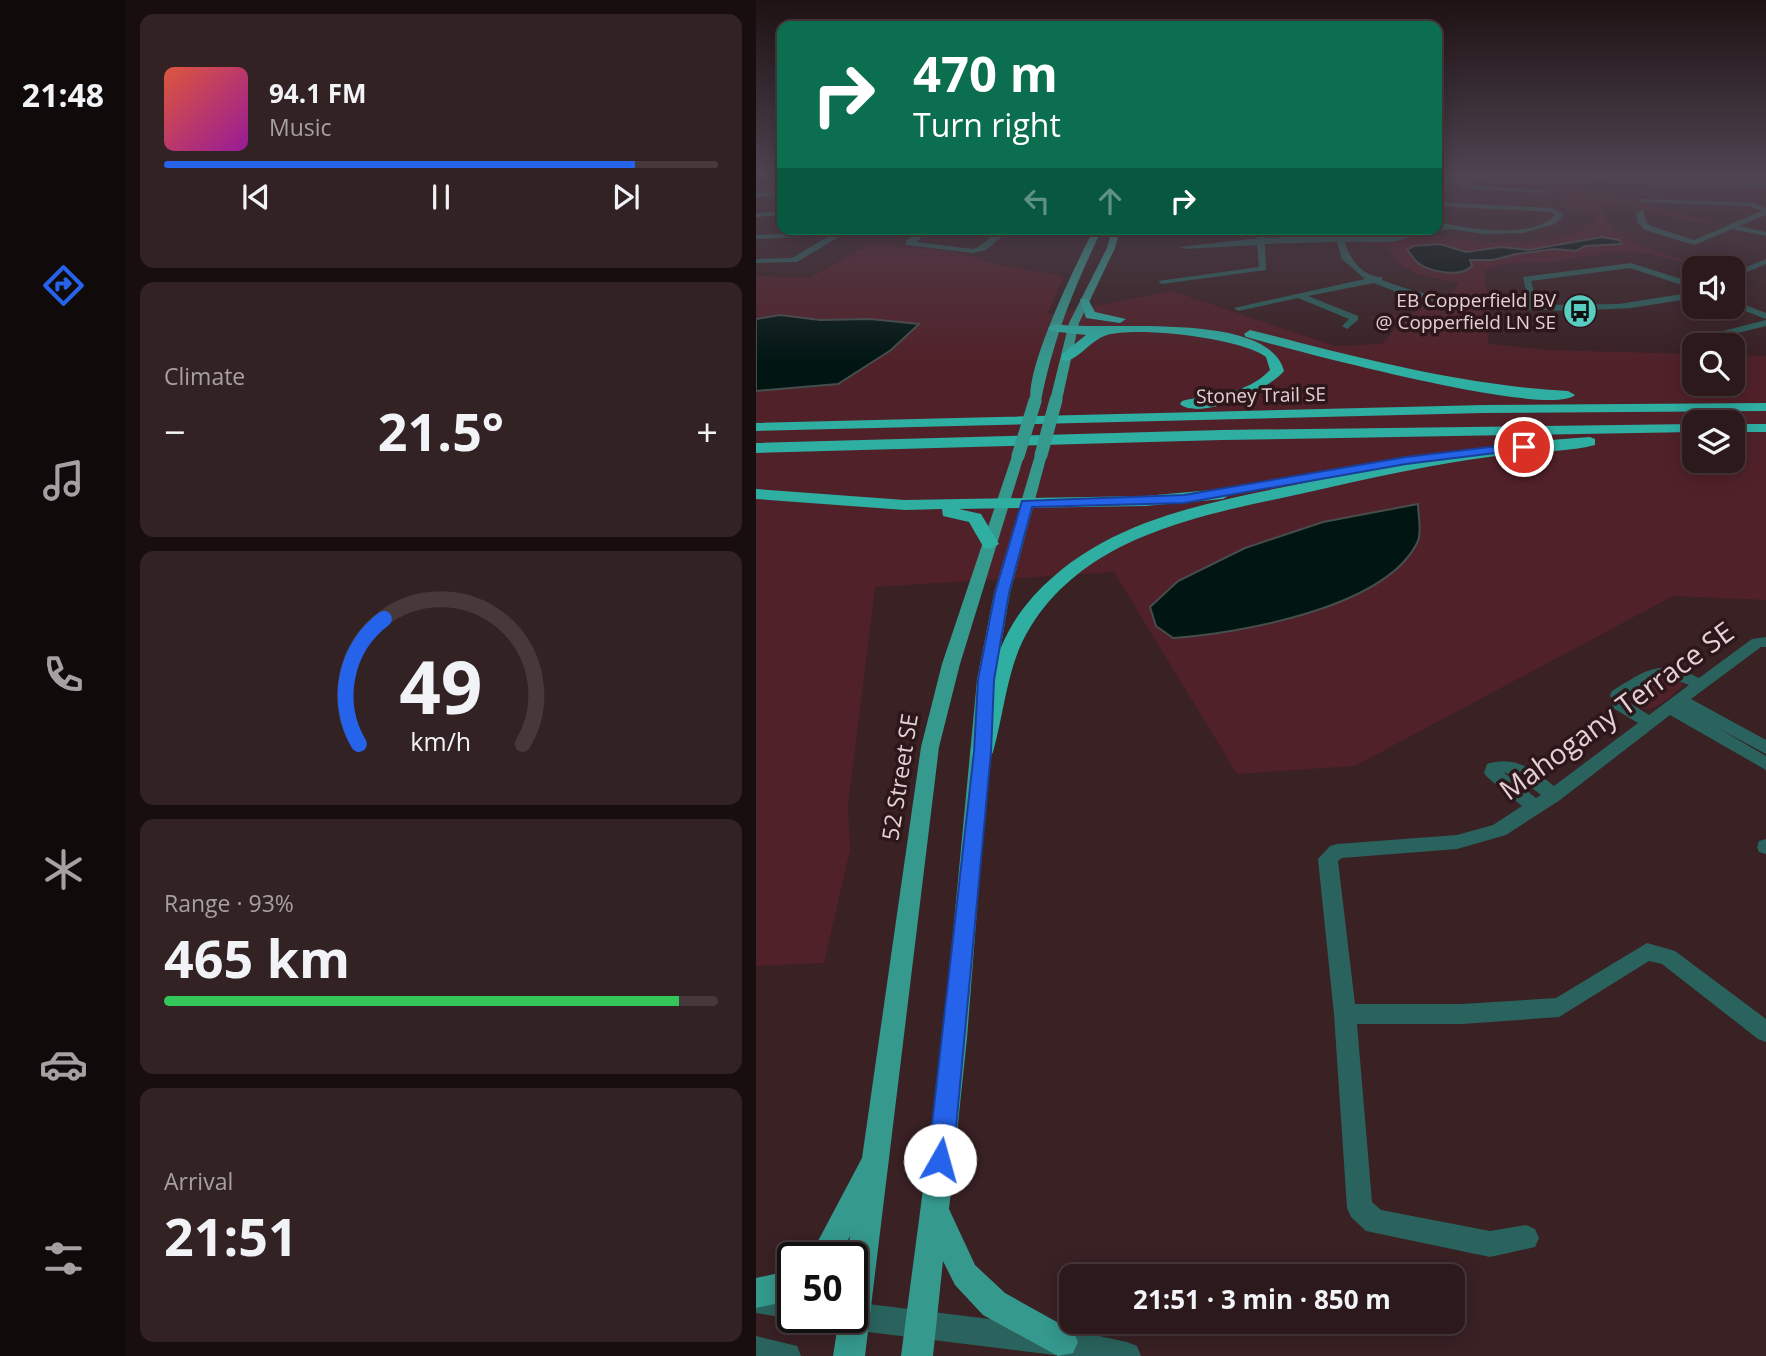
<!DOCTYPE html>
<html lang="en">
<head>
<meta charset="utf-8">
<style>
  :root { --surface:#2b191b; --page:#332224; --text:#f1f3f6; --muted:#a6a0a3; --line:#47383a; --accent:#2563eb }
  body { margin:0; font-family:"Open Sans",sans-serif; background:var(--page); color:var(--text); height:100vh; display:flex; flex-direction:column; font-size:26px; white-space:nowrap }
  * { box-sizing:border-box; margin:0 }
  p { font-size:23px; color:var(--muted) }
  .icon { flex:none; width:38px; height:38px; fill:none; stroke:currentColor; stroke-width:2; stroke-linecap:round; stroke-linejoin:round }
  .map { position:relative; flex:1; overflow:hidden }
  .panel { display:flex; flex-direction:column; gap:14px; padding:14px; background:#180e0f; width:630px }
  .panel>* { flex:none }
  .top-card { position:absolute; left:21px; top:21px; width:665px; height:214px; border-radius:14px; box-shadow:0 4px 18px #0003,0 0 0 2px var(--line); background:#0b6e4f; color:#fff; overflow:hidden }
  .buttons { position:absolute; left:926px; top:256px; display:grid; gap:14px }
  .buttons a { display:grid; place-items:center; width:63px; height:63px; border-radius:14px; background:var(--surface); box-shadow:0 4px 18px #0003,0 0 0 2px var(--line); font-size:35px }
  .speed { position:absolute; left:21px; top:1242px; display:flex; gap:14px; font-size:35px; font-weight:700; text-align:center }
  .speed>* { display:grid; place-content:center; width:91px; height:91px; border-radius:50%; background:var(--surface); box-shadow:0 4px 18px #0003,0 0 0 2px var(--line); line-height:1 }
  .speed .limit { border:4px solid #111; border-radius:10px; background:#fff; color:#111 }
  .pin { position:absolute; display:grid; place-items:center; width:60px; height:60px; color:#fff; margin:-30px; border:4px solid #fff; border-radius:50%; box-shadow:0 2px 7px #0007 }
  .me { position:absolute; width:77px; margin:-38px; rotate:7deg; stroke-linejoin:round; filter:drop-shadow(0 0 5px #0008) }
  .turn { display:flex; align-items:center; gap:24px; height:147px; padding:0 21px; font-size:32px }
  .turn .icon { width:91px; height:91px; stroke-width:2.5 }
  .turn b { display:block; font-size:49px; line-height:60px }
  .lanes { display:flex; align-items:center; height:66px; padding:0 21px; background:#0003; justify-content:center; gap:35px; direction:ltr }
  .lanes .off { opacity:.35 }
  .big { font-size:52px; font-weight:700; line-height:1.1 }
  .panel .tile { flex:1; display:flex; flex-direction:column; justify-content:center; gap:10px; min-width:0; padding:0 24px; border-radius:14px; background:var(--page) }
  .panel .dial { align-items:center; gap:0 }
  .dial svg { height:182px; overflow:visible; fill:none; stroke:var(--line); stroke-width:7; stroke-linecap:round; text-anchor:middle }
  .dial text { fill:var(--text); stroke:none }
  .song { display:flex; align-items:center; gap:21px }
  .cover { width:84px; height:84px; border-radius:10px; background:linear-gradient(135deg,hsl(10 70% 55%),hsl(300 70% 35%)) }
  .played { height:7px; border-radius:4px; background:linear-gradient(90deg,var(--accent) 85%,var(--line) 85%) }
  .keys { display:flex; justify-content:space-around; direction:ltr }
  .heat { display:flex; justify-content:space-between; align-items:center; font-size:38px; direction:ltr }
  .charge { height:10px; border-radius:5px; background:linear-gradient(90deg,#34c759 93%,var(--line) 0) }
  .trip { position:absolute; left:303px; top:1264px; width:406px; height:70px; border-radius:14px; background:var(--surface); box-shadow:0 4px 18px #0003,0 0 0 2px var(--line); font-weight:700; line-height:70px; text-align:center }
  main { display:flex; flex:1; min-height:0 }
  .tabs { display:flex; flex-direction:column; width:126px; justify-content:space-around; align-items:center; background:#110a0b; color:var(--muted) }
  .tabs .icon { width:49px; height:49px }
  .tabs .on { color:var(--accent) }
  .tabs b { font-size:32px; color:var(--text) }
  .map>svg:first-child { display:block }
</style>
</head>
<body>
<main>
<nav class="tabs">
<b>21:48</b>
<svg class="icon on" aria-label="directions" viewBox="0 0 24 24"><path d="M12 3l9 9-9 9-9-9zM9 14v-3h6M13 9l2 2-2 2"/></svg>
<svg class="icon" aria-label="music" viewBox="0 0 24 24"><path d="M9 18V5l10-2v13"/><circle cx="6" cy="18" r="3"/><circle cx="16" cy="16" r="3"/></svg>
<svg class="icon" aria-label="phone" viewBox="0 0 24 24"><path d="M5 4h4l2 5-3 2q2 4 5 5l2-3 5 2v4C11 20 4 13 5 4z"/></svg>
<svg class="icon" aria-label="climate" viewBox="0 0 24 24"><path d="M12 3v18M4 7l16 10M4 17L20 7"/></svg>
<svg class="icon" aria-label="car" viewBox="0 0 24 24"><path d="M5 17H2v-5l4-1 3-4h7l3 4 3 1v5h-3M9 17h6M6 11h13"/><circle cx="7" cy="17" r="2"/><circle cx="17" cy="17" r="2"/></svg>
<svg class="icon" aria-label="filters" viewBox="0 0 24 24"><path d="M4 7h16M4 17h16"/><circle cx="9" cy="7" r="2"/><circle cx="15" cy="17" r="2"/></svg>
</nav>
<section class="panel">
<div class="tile">
<div class="song"><i class="cover"></i><div><b>94.1 FM</b><p>Music</p></div></div>
<div class="played"></div>
<div class="keys"><svg class="icon" aria-label="previous" viewBox="0 0 24 24"><path d="M18 5L8 12l10 7zM5 5v14"/></svg><svg class="icon" aria-label="pause" viewBox="0 0 24 24"><path d="M8 5v14M16 5v14"/></svg><svg class="icon" aria-label="next" viewBox="0 0 24 24"><path d="M6 5l10 7-10 7zM19 5v14"/></svg></div>
</div>
<div class="tile"><p>Climate</p>
<div class="heat"><a>−</a><b class="big">21.5°</b><a>+</a></div>
</div>
<div class="tile dial"><svg viewBox="0 0 100 80">
<path d="M14 69A42 42 0 1 1 86 69"/>
<path d="M14 69A42 42 0 0 1 25 14" stroke="#2563eb"/>
<text x="50" y="56" font-size="32" font-weight="700">49</text>
<text x="50" y="72" font-size="11">km/h</text>
</svg></div>
<div class="tile"><p>Range · 93%</p><b class="big">465 km</b><div class="charge"></div></div>
<div class="tile"><p>Arrival</p><b class="big">21:51</b></div>
</section>
<div class="map">
<svg width="1010" height="1356" viewBox="0 0 1010 1356">
  <rect width="100%" height="100%" fill="#392124"/>
  <g fill="#512129" fill-rule="evenodd">
    <path d="M759,174L956,222C919,227 881,194 845,207C847,211 848,218 851,222C866,246 935,261 961,268H949L895,254L856,252L796,262L746,264L728,271L732,298L694,294L703,283C678,278 640,274 631,245L601,244L675,235L728,242H781L820,234L839,221V212L808,210L811,208L810,192L771,182L735,179Z"/>
    <path d="M115,243L206,253L244,265L308,276L291,315L416,291L579,346L626,344L644,324L610,318L657,313L677,300L731,307L732,344L792,350L938,354V383H976L977,355L1010,356V600L917,596L599,766L481,774L358,572L119,587L92,805L94,850L68,963L0,966V276L54,278ZM938,422H976V460H938Z"/>
    <path d="M912,675L927,683L926,687C910,699 895,718 875,705V696Z"/>
  </g>
  <g fill="#011613" stroke="#454e4d" stroke-width="2">
    <path d="M846,237L863,240L866,244L829,246L820,251L798,249L760,254L737,260H714L716,266C705,278 674,272 662,263C658,259 655,254 651,250L657,246L684,244L710,252L745,247L772,250Z"/>
    <path d="M24,315L64,320L114,319L163,324L135,350L82,384L0,391V319Z"/>
    <path d="M662,504C662,514 666,531 662,541C631,608 484,633 417,638L400,626L394,607L422,581L489,548L567,522Z"/>
  </g>
  <g fill="none" stroke-linecap="round" stroke-linejoin="round">
    <g fill="#2a635d" fill-rule="evenodd">
      <path d="M26,174V178L0,179V175Z"/>
      <path d="M740,174H755L707,182L714,185L792,191L789,193L713,189L700,183L681,185V181Z"/>
      <path d="M833,175L896,181L1010,183V187L896,185L831,178Z"/>
      <path d="M26,192V196L0,197V193Z"/>
      <path d="M885,199L996,203L1010,208V215L983,226L1010,232V236L976,229L938,245L889,230L882,223L880,212L887,210L890,222L895,226L938,240L1005,211L993,206L883,202Z"/>
      <path d="M681,202L796,208L808,214L799,224L767,233L729,234L693,229L635,242H589C593,259 607,277 626,277V280C673,299 723,302 773,305L767,277L875,263L938,283V289L874,268L775,281L781,305L863,304L938,292V298L875,308L813,311L733,308L688,303L643,293L618,283L552,296L602,316V320L591,329L586,326L593,319L542,298L482,311L478,308L609,279L586,259L581,242L509,244L510,270L406,284L402,281L503,267L501,245L428,249L424,247L502,238V233L506,231L510,233L509,238L580,235L583,230L587,235H632L660,229H681L684,227L681,226L683,222C713,229 776,240 799,215L795,212L681,206Z"/>
      <path d="M26,211V215L0,217V213Z"/>
      <path d="M167,229H176L160,242L217,249C231,244 239,229 255,229L230,250L217,253L150,245V241Z"/>
      <path d="M83,231L86,235L41,262L0,263V259L36,258L73,236L0,239V235Z"/>
      <path d="M1010,259V264L976,278V273Z"/>
      <path d="M976,300L1010,313V319L976,306Z"/>
      <path d="M1010,320V326L969,336L967,337L974,345H964L957,337L963,332Z"/>
      <path d="M1010,637V647H1005L935,699L1010,740V754L960,727L1010,756V770L914,715L804,800L750,835L701,849L586,858L582,861L599,1004H706L800,998L891,943L919,951L1010,1019V1042L1002,1039L906,964L893,961L803,1017L706,1024H601L616,1202L625,1210L734,1231L770,1225L779,1229L783,1238L779,1247L734,1257L610,1231L595,1217L591,1208L578,1014L562,859L574,846L581,844L701,835L737,825L766,806L731,777L728,773L731,764C758,755 777,769 798,786L882,723L857,708L854,695L856,691C890,670 904,658 943,678L996,639ZM910,676L933,685L893,715L871,701L870,697L900,678ZM747,772L763,778L785,795L780,798Z"/>
      <path d="M1010,839V854L1003,852L1001,847L1003,841Z"/>
      <path d="M0,1285L37,1291V1318H39L37,1319L0,1313Z"/>
      <path d="M96,1302L306,1328L371,1342L381,1346L385,1356H306L96,1330L86,1326L83,1318H96Z"/>
      <path d="M0,1336L41,1346L45,1356H0Z"/>
    </g>
    <g fill="#35998e" fill-rule="evenodd">
      <path d="M338,229H346C318,288 298,336 285,401L275,404C267,371 321,262 338,229Z"/>
      <path d="M356,229H364L359,248L323,323L306,400L296,403L294,400L313,323L351,248Z"/>
      <path d="M285,451L291,455L254,593L239,680L211,1038L193,1209L219,1265L249,1293L317,1331L322,1342L317,1353L302,1356L227,1315L199,1285L187,1261L177,1356H145L187,1038L221,680L238,593L279,455Z"/>
      <path d="M262,452L268,456L204,664L183,747L109,1356H77L83,1318H96V1258H91L94,1236L83,1258H53L106,1158L165,747L186,664L256,456Z"/>
      <path d="M37,1270V1300L0,1308V1278Z"/>
    </g>
    <g fill="#2faea2" fill-rule="evenodd">
      <path d="M324,299H332L339,312L370,319L364,323L330,318Z"/>
      <path d="M298,324C349,332 512,309 528,371C513,390 443,421 424,404L426,401C458,393 489,396 514,370L510,357C486,338 380,326 351,335C335,340 326,356 311,361L306,360V354L330,335L294,331L292,328Z"/>
      <path d="M494,330C600,357 702,385 812,391L819,395C792,419 534,349 490,337L488,334Z"/>
      <path d="M1010,403V411L728,413L0,431V423L728,405Z"/>
      <path d="M938,424V432L466,440L0,453V443L466,430Z"/>
      <rect x="976" y="424" width="34" height="8"/>
      <path d="M834,437L839,439V445C808,453 772,451 740,456C677,464 615,478 553,492C453,514 334,532 275,626C251,663 249,710 237,752L234,758H218L215,752C230,701 235,648 270,605C342,517 458,502 562,480C652,460 742,443 834,437Z"/>
      <path d="M0,489L149,500L389,496L467,489L475,494L467,499L389,506L203,509L225,514L243,544L234,549L228,548L213,522L187,516L186,509L149,510L0,499Z"/>
    </g>
    <g stroke="#35998e" stroke-width="13">
      <path d="M285,455L300,400"/>
      <path d="M262,456L279,401"/>
    </g>
  </g>
  <linearGradient id="sky" x2="0" y2="1"><stop stop-color="#1f1214"/><stop offset="0.48" stop-color="#4e4350"/><stop offset="1" stop-color="#4e4350" stop-opacity="0"/></linearGradient>
  <rect width="1010" height="363" fill="url(#sky)"/>
  <path fill="#2563eb" stroke="#184099" stroke-width="2" d="M768,443L772,444V449L650,464L428,503L276,507L253,593L238,680L235,752L197,1160L193,1169L184,1173L175,1169L172,1160L218,752L222,680L239,593L266,501L428,495L650,457Z"/>
  <defs>
    <g id="bus-disc" transform="scale(1.75)"><circle r="9.5" fill="#57cec1" stroke="#2e171a"/><path d="M-5-6H5V4H4V6H2V4H-2V6H-4V4H-5ZM-3.5-4V0h7V-4ZM-3.5 1.2v1.5H-2V1.2ZM2 1.2v1.5H3.5V1.2Z" fill="#111"/></g>
  </defs>
  <g fill-rule="evenodd">
    <use href="#bus-disc" x="824" y="311"/>
  </g>
  <g text-anchor="middle" dominant-baseline="central" stroke-width="7" stroke-linejoin="round" paint-order="stroke">
    <g font-size="19" fill="#e3d2d4" stroke="#2e171a" text-anchor="end">
      <text x="800" y="300">EB Copperfield BV<tspan x="800" dy="22">@ Copperfield LN SE</tspan></text>
    </g>
    <g font-size="19" fill="#e3d2d4" stroke="#2e171a">
      <text transform="translate(505 395) rotate(-1)">Stoney Trail SE</text>
    </g>
    <g font-size="23" fill="#e3d2d4" stroke="#2e171a">
      <text transform="translate(143 777) rotate(-81)">52 Street SE</text>
    </g>
    <g font-size="28" fill="#e3d2d4" stroke="#2e171a">
      <text transform="translate(860 710) rotate(-36)">Mahogany Terrace SE</text>
    </g>
  </g>
</svg>
<div class="buttons">
<a><svg class="icon" aria-label="sound" viewBox="0 0 24 24"><path d="M4 9h4l5-4v14l-5-4H4zM17 9q2 3 0 6"/></svg></a>
<a><svg class="icon" aria-label="search" viewBox="0 0 24 24"><circle cx="10" cy="10" r="6"/><path d="M15 15l6 6"/></svg></a>
<a><svg class="icon" aria-label="layers" viewBox="0 0 24 24"><path d="M12 4l9 5-9 5-9-5zM3 14l9 5 9-5"/></svg></a>
</div>
<div class="speed"><div class="limit">50</div></div>
<div class="pin" style="left:768px;top:447px;background:#d93025"><svg class="icon" aria-label="arrive" viewBox="0 0 24 24"><path d="M6 21V4h12l-3 4 3 4H6"/></svg></div>
<svg class="me" style="left:184px;top:1160px" viewBox="-20 -20 40 40"><circle r="19" fill="#fff"/><path d="M0-13L10 11 0 6-10 11z" fill="#2563eb"/></svg>
<div class="trip">21:51 · 3 min · 850 m</div>
<div class="top-card">
<div class="turn"><svg class="icon" aria-label="right" viewBox="0 0 24 24"><path d="M7 20v-9h11M14 6l5 5-5 5"/></svg><div><b>470 m</b>Turn right</div></div>
<div class="lanes"><svg class="icon off" aria-label="left" viewBox="0 0 24 24"><path d="M17 20v-9H6M10 6l-5 5 5 5"/></svg><svg class="icon off" aria-label="ahead" viewBox="0 0 24 24"><path d="M12 20V5M6 11l6-6 6 6"/></svg><svg class="icon" aria-label="right" viewBox="0 0 24 24"><path d="M7 20v-9h11M14 6l5 5-5 5"/></svg></div>
</div>
</div>
</main>
</body>
</html>
